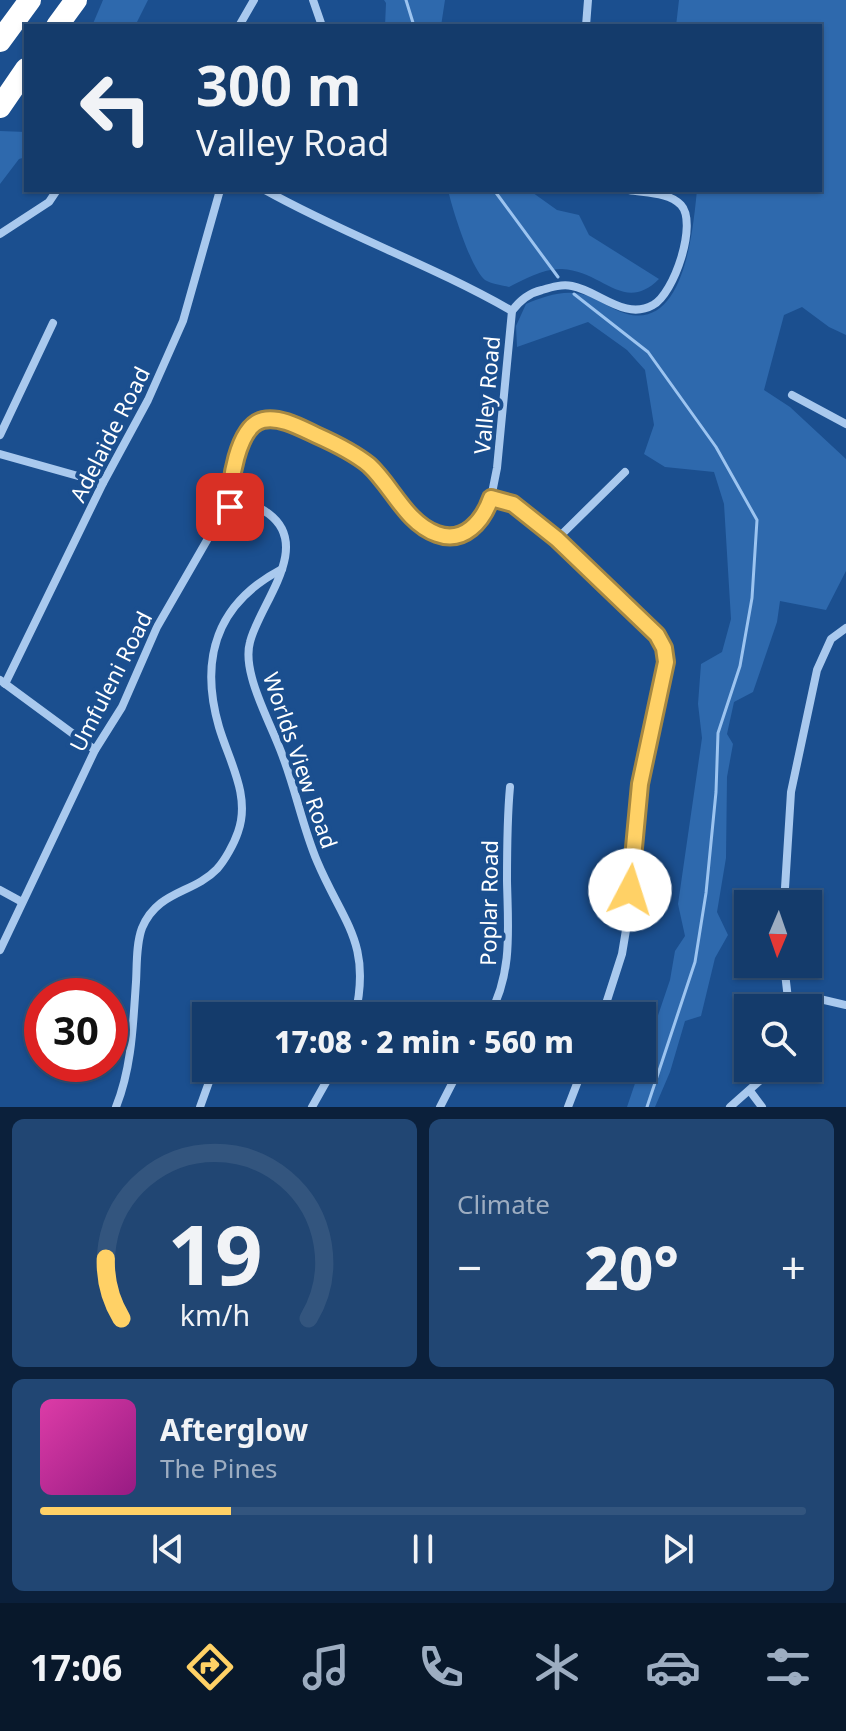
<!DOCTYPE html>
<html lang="en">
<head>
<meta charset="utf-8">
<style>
  :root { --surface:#143b6b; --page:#214673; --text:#f1f3f6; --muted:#9dadc1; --line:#33557e; --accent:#ffd166 }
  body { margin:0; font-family:"Noto Sans",sans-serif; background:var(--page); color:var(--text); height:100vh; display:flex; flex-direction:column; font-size:30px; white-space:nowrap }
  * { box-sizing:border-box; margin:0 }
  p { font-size:26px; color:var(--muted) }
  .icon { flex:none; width:44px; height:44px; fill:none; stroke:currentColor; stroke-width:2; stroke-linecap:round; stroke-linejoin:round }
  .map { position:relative; height:1107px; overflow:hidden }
  .details { display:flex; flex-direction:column; gap:12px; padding:12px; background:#0b203b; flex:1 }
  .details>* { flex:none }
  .top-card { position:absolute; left:24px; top:24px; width:798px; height:168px; border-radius:0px; box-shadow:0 2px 6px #0004,0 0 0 2px var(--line); background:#143b6b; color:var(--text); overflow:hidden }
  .needle { width:52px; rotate:182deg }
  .controls { position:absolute; left:734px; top:890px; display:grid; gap:16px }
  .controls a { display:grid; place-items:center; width:88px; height:88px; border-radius:0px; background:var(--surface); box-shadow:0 2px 6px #0004,0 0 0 2px var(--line); font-size:40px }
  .speed { position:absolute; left:24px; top:978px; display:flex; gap:16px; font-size:40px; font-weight:700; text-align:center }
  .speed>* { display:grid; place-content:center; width:104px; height:104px; border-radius:50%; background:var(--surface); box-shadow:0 2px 6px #0004,0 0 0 2px var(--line); line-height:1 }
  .speed .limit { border:12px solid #d22; background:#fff; color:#111 }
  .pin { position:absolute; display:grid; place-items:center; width:68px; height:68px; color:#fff; margin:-34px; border-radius:16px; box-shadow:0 4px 12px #0006 }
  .me { position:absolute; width:88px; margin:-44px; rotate:5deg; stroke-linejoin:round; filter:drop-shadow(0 0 6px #0008) }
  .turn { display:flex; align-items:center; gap:28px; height:168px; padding:0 40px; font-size:36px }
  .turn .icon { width:104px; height:104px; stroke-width:2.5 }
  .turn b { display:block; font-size:56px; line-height:68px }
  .big { font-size:60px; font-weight:800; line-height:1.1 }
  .details .card { flex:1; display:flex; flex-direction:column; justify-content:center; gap:12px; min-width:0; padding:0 28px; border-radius:12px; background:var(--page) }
  .details .dial { align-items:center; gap:0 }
  .dial svg { height:208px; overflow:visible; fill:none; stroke:var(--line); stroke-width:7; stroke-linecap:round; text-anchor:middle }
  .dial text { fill:var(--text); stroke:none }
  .song { display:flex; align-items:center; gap:24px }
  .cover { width:96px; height:96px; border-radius:12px; background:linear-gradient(135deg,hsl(320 70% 55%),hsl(310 70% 35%)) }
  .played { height:8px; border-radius:4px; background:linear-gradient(90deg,var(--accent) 25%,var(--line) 25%) }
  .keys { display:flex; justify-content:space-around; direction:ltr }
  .heat { display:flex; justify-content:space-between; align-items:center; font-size:44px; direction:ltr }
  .details .tiles { flex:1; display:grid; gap:12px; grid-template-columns:1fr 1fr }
  .card:last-child { grid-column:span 2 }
  .trip { position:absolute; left:192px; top:1002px; width:464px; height:80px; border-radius:0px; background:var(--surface); box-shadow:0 2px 6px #0004,0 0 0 2px var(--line); font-weight:800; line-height:80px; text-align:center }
  .menu { display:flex; height:128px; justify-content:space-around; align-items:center; background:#08182b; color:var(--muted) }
  .menu .icon { width:56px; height:56px }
  .menu .active { color:var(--accent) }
  .menu b { font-size:36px; color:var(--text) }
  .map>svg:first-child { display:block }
</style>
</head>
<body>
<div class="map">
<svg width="846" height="1107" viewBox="0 0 846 1107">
  <rect width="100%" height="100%" fill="#1b4f8f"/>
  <g fill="#2e69ad">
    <path d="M103,0H148L135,26H92Z"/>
    <path d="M384,0H445L441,26H385L386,3Z"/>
    <path d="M679,0H846V335L829,327L802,307L784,315L764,390L790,407L846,459V571L826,610L780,601L777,622L753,692L734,702L727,734L733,744L727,777L726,858L717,912L728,935L715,958L701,1016L685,1021L670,1072L655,1107H627L670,980L675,951L685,936L678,904L702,738L698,704L701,664L722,652L731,619L724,504L714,472L665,467L644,454L654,425L645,370L627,350L588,322L517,347L516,326L526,304C543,297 562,290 581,294C597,297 611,310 627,314C685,329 693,229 697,190H820V26H676Z"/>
    <path d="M0,131L26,132V157L19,159L0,184Z"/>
    <path d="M448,190H529L557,210L579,215L589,235L659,279C624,314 603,271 562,269C544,268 525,279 509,287C502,285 491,284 485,280C471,269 452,208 448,190Z"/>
  </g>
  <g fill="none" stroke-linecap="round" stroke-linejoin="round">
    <g stroke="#9cc4f0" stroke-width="3">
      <path d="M406,0L414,26"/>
      <path d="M494,190L558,277"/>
      <path d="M574,294L648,352L716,447L757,520L752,598L740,666L718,733L716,792L706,893L695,962L647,1107"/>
    </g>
    <g stroke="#a9c9ee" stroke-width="8">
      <path d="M313,0L322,26"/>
      <path d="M239,26L254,0"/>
      <path d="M586,26L588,0"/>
      <path d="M265,190C345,235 432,265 512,311"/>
      <path d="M0,234L49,202L57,190"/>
      <path d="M792,395L846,424"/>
      <path d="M0,435L53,323"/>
      <path d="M0,454L103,483"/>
      <path d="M491,498L513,504L525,512L657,635L664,648L666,662L640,784L628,918L622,954L602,1016"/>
      <path d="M230,507C246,503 256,504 269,514C313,547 259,605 250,642C247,653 249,667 252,678C259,705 274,731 283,757C296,791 303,828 317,861C343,923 372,942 355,1016"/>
      <path d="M557,539L625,472"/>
      <path d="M0,680L95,750"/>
      <path d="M5,684L103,483L148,400L183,321L220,190"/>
      <path d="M0,890L22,902"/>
      <path d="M784,904L791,792L817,670L831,639L846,628"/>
      <path d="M0,950L95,750L122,707L157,627L210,535L230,507L232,474L250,430L264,420H275L292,425L347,450L380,476L412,518L423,527L446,537L459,535L480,521L491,498L497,468L512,311C520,300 529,293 542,290C552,287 562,284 572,286C599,291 625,321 653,305C674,294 698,223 681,205C669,192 645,193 629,190"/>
      <path d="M784,964L789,1008"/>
      <path d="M788,997L807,996L846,1005"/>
      <path d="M489,1016C513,973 508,928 507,881C507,850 507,819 510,787"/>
      <path d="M750,1091L762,1107"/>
      <path d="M116,1107C132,1067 133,1024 136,982C137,965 136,944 142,928C158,890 193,894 217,869C225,860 234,844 238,832C251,796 229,761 219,727C199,658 217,603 282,569"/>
      <path d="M200,1107L214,1068"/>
      <path d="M312,1107L334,1068"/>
      <path d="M440,1107L460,1068"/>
      <path d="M568,1107L583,1068"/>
      <path d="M730,1107L774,1068"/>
    </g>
    <g stroke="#fff" stroke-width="22">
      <path d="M57,26L76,0"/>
      <path d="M0,41L30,0"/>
      <path d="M0,107L26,69"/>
    </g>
  </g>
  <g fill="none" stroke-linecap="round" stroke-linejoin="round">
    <g stroke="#a68842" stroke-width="20">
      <path id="route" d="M230,507C229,485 237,426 263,420C280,416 301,428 316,435C334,443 353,452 369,465C392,486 406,523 437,534C464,544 483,521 491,498L513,504L557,539L657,635L664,648L666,662L640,784L630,890"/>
    </g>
    <use href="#route" stroke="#ffd166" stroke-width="14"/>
  </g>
  <g text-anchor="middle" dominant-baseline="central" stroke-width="8" stroke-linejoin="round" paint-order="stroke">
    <g font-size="22" fill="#fff" stroke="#1b4f8f">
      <text transform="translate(486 395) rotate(-85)">Valley Road</text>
      <text transform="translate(109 434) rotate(-63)">Adelaide Road</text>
      <text transform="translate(110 681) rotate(-63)">Umfuleni Road</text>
      <text transform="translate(301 760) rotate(71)">Worlds View Road</text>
      <text transform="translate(488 903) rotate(-89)">Poplar Road</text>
    </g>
  </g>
</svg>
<div class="controls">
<a><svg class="needle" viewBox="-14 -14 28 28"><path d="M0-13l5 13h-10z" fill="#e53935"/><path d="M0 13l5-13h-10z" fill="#9dadc1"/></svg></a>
<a><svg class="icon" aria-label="search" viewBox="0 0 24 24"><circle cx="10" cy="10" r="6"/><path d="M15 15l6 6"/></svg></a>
</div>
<div class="speed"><div class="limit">30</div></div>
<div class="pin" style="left:230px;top:507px;background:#d93025"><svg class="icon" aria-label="arrive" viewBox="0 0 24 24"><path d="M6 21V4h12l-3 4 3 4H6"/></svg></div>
<svg class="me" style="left:630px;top:890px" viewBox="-20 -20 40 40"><circle r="19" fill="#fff"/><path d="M0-13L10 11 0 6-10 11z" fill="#ffd166"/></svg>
<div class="trip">17:08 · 2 min · 560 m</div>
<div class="top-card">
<div class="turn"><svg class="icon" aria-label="left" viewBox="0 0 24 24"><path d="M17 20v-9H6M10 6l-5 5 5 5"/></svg><div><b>300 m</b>Valley Road</div></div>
</div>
</div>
<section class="details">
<div class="tiles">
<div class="card dial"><svg viewBox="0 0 100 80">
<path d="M14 69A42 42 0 1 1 86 69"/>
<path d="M14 69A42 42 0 0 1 8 46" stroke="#ffd166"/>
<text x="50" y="56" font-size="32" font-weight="700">19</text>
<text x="50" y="72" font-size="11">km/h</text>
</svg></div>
<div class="card"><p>Climate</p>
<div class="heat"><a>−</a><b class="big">20°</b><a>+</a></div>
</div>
<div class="card">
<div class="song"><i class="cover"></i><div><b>Afterglow</b><p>The Pines</p></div></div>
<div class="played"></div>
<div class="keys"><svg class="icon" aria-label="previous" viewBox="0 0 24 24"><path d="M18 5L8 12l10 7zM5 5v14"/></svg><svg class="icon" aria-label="pause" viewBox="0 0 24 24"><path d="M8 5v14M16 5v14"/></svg><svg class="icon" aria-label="next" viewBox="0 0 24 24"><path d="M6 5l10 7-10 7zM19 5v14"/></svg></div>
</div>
</div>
</section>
<nav class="menu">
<b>17:06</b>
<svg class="icon active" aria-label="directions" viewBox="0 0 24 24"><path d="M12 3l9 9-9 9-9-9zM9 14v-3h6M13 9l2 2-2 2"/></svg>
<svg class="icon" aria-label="music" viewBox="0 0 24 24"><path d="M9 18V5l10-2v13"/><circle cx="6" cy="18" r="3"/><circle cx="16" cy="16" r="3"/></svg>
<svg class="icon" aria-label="phone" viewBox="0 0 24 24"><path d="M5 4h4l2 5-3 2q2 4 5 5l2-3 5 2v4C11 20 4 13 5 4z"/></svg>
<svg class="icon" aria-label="climate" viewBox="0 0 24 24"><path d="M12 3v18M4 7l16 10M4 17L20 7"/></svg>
<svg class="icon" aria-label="car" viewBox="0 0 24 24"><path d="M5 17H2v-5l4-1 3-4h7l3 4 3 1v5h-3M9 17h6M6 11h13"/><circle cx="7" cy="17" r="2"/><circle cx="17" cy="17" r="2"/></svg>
<svg class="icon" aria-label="filters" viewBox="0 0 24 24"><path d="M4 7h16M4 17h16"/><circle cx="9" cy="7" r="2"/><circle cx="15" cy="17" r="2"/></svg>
</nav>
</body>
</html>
